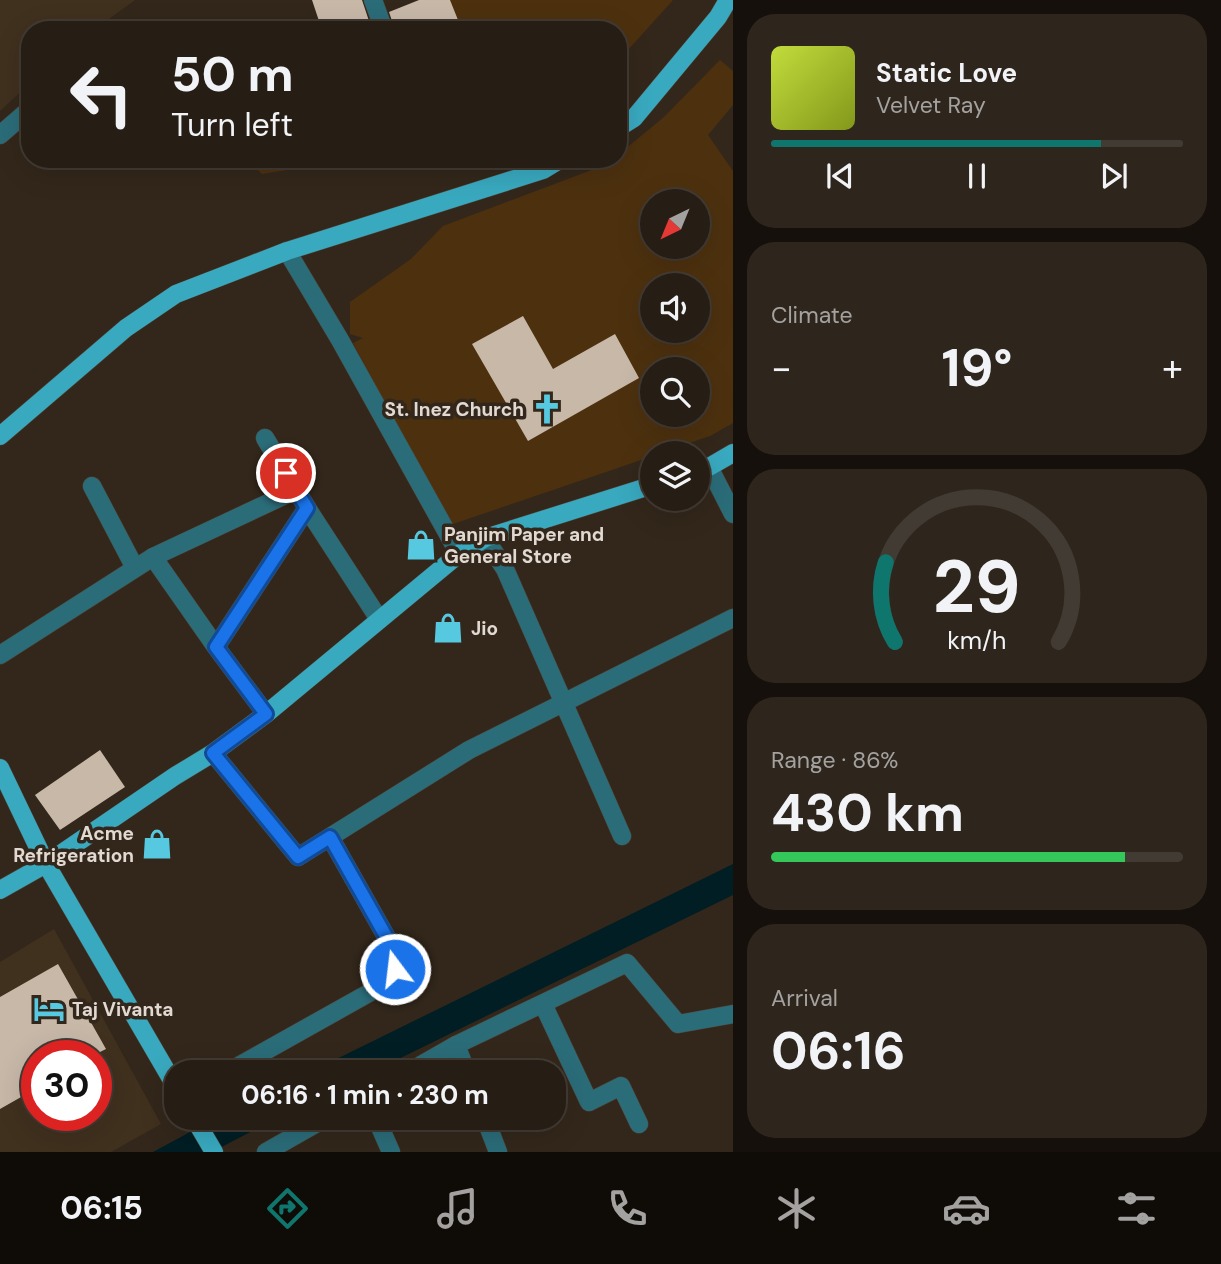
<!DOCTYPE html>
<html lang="en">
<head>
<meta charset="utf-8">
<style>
  :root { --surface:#261d14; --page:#2e261d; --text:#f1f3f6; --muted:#a4a2a0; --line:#423b34; --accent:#0f766e }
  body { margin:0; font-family:"DM Sans",sans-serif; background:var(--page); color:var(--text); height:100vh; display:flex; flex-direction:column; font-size:26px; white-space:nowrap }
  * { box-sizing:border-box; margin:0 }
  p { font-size:23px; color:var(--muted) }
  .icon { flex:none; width:38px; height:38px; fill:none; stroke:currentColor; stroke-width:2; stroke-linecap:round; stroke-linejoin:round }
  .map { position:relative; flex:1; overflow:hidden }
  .details { display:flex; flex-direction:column; gap:14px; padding:14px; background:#15100b; width:488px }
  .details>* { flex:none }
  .banner { position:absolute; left:21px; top:21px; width:606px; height:147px; border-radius:28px; box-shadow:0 7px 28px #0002,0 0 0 2px var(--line); background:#261d14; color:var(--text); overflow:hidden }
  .needle { width:46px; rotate:223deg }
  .buttons { position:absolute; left:640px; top:189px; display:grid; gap:14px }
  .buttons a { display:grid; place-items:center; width:70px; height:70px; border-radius:50%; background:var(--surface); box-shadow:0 7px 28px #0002,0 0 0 2px var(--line); font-size:35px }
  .speed { position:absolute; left:21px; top:1040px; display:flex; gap:14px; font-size:35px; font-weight:700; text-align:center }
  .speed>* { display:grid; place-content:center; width:91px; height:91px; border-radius:50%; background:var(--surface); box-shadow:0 7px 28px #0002,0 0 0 2px var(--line); line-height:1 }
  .speed .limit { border:10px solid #d22; background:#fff; color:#111 }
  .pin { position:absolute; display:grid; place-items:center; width:60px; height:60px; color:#fff; margin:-30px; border:4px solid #fff; border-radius:50%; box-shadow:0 2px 7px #0007 }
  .me { position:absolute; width:77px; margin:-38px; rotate:345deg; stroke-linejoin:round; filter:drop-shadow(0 0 5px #0008) }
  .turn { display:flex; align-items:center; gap:24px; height:147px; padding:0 35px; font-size:32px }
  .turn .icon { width:91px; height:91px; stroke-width:2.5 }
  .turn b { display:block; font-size:49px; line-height:60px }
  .big { font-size:52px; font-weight:700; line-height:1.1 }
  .details .tile { flex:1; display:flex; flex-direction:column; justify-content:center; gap:10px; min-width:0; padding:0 24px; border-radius:28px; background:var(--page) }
  .details .dial { align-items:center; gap:0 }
  .dial svg { height:182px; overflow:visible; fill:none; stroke:var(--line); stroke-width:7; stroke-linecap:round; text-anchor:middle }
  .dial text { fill:var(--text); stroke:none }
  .song { display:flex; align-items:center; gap:21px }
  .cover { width:84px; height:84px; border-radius:10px; background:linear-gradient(135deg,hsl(70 70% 55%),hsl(70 70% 35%)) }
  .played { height:7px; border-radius:4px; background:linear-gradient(90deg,var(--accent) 80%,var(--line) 80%) }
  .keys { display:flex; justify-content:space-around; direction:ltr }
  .heat { display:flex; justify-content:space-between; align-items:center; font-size:38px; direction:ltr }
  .charge { height:10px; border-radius:5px; background:linear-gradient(90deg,#34c759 86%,var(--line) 0) }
  .trip { position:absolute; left:164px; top:1060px; width:402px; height:70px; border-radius:28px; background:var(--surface); box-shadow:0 7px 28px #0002,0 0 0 2px var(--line); font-weight:700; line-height:70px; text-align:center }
  .tabs { display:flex; height:112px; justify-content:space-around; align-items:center; background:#0f0c08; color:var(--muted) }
  .tabs .icon { width:49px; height:49px }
  .tabs .current { color:var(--accent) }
  .tabs b { font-size:32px; color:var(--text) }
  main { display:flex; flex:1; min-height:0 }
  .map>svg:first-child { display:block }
</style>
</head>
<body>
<main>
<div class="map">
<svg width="733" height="1152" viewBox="0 0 733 1152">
  <rect width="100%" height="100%" fill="#33271b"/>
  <g fill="#40301e" fill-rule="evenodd">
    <path d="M0,0H135L94,30H30V83L0,111Z"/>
    <path d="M54,929L161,1124L111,1152H0V962ZM37,1055H96V1115H37Z"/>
  </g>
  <g fill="#4d310f" fill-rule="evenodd">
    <path d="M447,0H673L618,61V30H460Z"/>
    <path d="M720,60L733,71V105L708,135L733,171V423L710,436L659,453H653V456L450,525L353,343L363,338L350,334V302L411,259L443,226L605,165L612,159H618V155L664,117ZM653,201H698V247H653ZM653,285H698V331H653ZM653,369H698V415H653Z"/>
    <path d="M246,159H355L262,174Z"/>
  </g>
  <g fill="#011e24">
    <path d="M733,864V895L370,1073H308Z"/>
    <path d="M216,1118H277L212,1152H153Z"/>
  </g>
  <g fill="#c7b8a8">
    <path d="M312,0H362L372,30H322Z"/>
    <path d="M419,0H450L462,30H395L389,12Z"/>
    <path d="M523,316L553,369L615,334L639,378L528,441L472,344Z"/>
    <path d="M100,750L125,787L60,830L35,795Z"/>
    <path d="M58,964L106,1049L94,1055H37V1088L0,1109V997Z"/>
  </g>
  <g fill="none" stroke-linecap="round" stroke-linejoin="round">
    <g stroke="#4f4338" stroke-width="19">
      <g id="minor">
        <path d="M373,0L384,30"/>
        <path d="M0,135L30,109"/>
        <path d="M287,251L340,340L459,554"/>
        <path d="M265,438L307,508L379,619"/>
        <path d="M709,467L733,514"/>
        <path d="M92,486L135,568"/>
        <path d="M485,538L505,569L622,836"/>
        <path d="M153,557L296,490"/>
        <path d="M216,647L307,508"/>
        <path d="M0,655L153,557L216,647L266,714"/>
        <path d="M213,753L298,857L469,750L733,618"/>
        <path d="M543,1004L589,1102L621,1086L639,1124"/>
        <path d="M456,1045L467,1073"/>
        <path d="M226,1073L376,989L395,969L396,954L330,837"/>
        <path d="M407,1073L456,1045L627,963L678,1024L733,1014"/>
        <path d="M376,1118L391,1152"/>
        <path d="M485,1118L498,1152"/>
        <path d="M266,1152L326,1118"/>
      </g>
    </g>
    <g stroke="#4f4338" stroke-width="19">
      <g id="major">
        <path d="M618,128L634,118L718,17L728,0"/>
        <path d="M0,436L126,328L176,294L287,251L543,170L561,159"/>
        <path d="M698,471L709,467L733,453"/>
        <path d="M0,768L46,864L177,1089"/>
        <path d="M0,890L46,864L175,776L213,753L266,714L459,554L485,538L653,485"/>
        <path d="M194,1118L214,1152"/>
      </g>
    </g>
    <use href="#minor" stroke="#2b6c79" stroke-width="18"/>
    <use href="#major" stroke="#39a9bf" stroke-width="18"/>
  </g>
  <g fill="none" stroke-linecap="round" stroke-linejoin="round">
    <g stroke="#114b97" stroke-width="18">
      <path id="route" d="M286,473L307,508L216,647L266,714L213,753L298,857L330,837L396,954L395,969"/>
    </g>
    <use href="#route" stroke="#1a73e8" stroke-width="12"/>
  </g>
  <defs>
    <g id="church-bare" transform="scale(2.415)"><path d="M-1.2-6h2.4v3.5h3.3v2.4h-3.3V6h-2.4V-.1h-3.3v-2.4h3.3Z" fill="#56c9e1" stroke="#33271b" stroke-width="2.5" paint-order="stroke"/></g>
    <g id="shop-bare" transform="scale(2.415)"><path d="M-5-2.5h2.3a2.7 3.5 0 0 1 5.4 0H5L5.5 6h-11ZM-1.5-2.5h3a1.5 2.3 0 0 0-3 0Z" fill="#56c9e1" stroke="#33271b" stroke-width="2.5" paint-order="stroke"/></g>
    <g id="hotel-bare" transform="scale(2.415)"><path d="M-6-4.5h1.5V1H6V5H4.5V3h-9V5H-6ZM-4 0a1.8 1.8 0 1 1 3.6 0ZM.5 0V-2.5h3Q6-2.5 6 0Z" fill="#56c9e1" stroke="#33271b" stroke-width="2.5" paint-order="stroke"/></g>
  </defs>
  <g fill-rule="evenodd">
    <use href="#church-bare" x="547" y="409"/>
    <use href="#shop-bare" x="421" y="545"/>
    <use href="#shop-bare" x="448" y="628"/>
    <use href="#shop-bare" x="157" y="844"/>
    <use href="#hotel-bare" x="49" y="1009"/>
  </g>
  <g text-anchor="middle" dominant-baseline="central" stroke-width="7" stroke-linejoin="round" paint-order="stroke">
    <g font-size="19" font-weight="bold" fill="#e1d9d2" stroke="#33271b" text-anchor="start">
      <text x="524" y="409" text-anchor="end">St. Inez Church</text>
      <text x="444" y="534">Panjim Paper and<tspan x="444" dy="22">General Store</tspan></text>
      <text x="471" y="628">Jio</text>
      <text x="134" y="833" text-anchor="end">Acme<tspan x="134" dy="22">Refrigeration</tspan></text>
      <text x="72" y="1009">Taj Vivanta</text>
    </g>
  </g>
</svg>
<div class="buttons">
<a><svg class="needle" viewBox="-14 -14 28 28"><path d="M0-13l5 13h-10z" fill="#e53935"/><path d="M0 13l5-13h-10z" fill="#a4a2a0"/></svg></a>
<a><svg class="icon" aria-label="sound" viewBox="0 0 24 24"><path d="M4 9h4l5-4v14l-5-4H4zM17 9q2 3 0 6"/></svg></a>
<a><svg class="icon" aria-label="search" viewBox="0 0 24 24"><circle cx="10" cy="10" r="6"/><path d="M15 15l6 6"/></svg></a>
<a><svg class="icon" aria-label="layers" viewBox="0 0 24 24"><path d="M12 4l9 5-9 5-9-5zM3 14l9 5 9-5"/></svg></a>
</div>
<div class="speed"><div class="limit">30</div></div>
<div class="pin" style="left:286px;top:473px;background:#d93025"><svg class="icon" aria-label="arrive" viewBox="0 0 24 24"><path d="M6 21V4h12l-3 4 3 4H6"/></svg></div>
<svg class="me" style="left:395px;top:969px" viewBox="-20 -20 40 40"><circle r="17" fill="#1a73e8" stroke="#fff" stroke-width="3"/><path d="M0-11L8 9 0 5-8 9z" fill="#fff"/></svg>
<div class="trip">06:16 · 1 min · 230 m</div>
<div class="banner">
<div class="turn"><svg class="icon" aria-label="left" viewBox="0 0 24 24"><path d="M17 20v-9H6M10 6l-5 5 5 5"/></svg><div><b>50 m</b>Turn left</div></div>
</div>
</div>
<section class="details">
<div class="tile">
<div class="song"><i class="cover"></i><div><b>Static Love</b><p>Velvet Ray</p></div></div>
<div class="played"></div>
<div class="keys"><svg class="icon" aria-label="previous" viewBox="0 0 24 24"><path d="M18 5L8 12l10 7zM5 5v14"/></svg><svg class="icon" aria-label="pause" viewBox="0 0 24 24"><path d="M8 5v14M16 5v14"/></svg><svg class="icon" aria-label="next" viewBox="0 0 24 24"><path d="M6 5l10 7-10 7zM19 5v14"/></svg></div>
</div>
<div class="tile"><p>Climate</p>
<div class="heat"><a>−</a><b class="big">19°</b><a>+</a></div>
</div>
<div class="tile dial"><svg viewBox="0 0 100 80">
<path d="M14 69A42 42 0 1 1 86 69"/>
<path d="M14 69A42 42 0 0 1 10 34" stroke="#0f766e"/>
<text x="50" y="56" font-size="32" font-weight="700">29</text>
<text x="50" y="72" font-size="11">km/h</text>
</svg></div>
<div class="tile"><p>Range · 86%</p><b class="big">430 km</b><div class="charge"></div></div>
<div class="tile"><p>Arrival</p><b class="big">06:16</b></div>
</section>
</main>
<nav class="tabs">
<b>06:15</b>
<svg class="icon current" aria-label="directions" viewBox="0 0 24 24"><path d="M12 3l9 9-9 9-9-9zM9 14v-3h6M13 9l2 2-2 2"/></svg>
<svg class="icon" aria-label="music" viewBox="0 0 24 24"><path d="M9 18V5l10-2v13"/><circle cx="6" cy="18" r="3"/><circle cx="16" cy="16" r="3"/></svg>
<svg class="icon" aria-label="phone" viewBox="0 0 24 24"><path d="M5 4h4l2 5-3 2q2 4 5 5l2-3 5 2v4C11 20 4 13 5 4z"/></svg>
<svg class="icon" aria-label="climate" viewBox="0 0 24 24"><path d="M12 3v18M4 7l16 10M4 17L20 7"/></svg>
<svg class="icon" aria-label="car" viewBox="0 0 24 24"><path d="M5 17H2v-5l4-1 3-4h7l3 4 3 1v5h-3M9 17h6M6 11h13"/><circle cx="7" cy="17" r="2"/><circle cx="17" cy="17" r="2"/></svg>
<svg class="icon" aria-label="filters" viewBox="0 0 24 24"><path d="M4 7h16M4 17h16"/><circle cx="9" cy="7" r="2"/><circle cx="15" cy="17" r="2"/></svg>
</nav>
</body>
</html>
